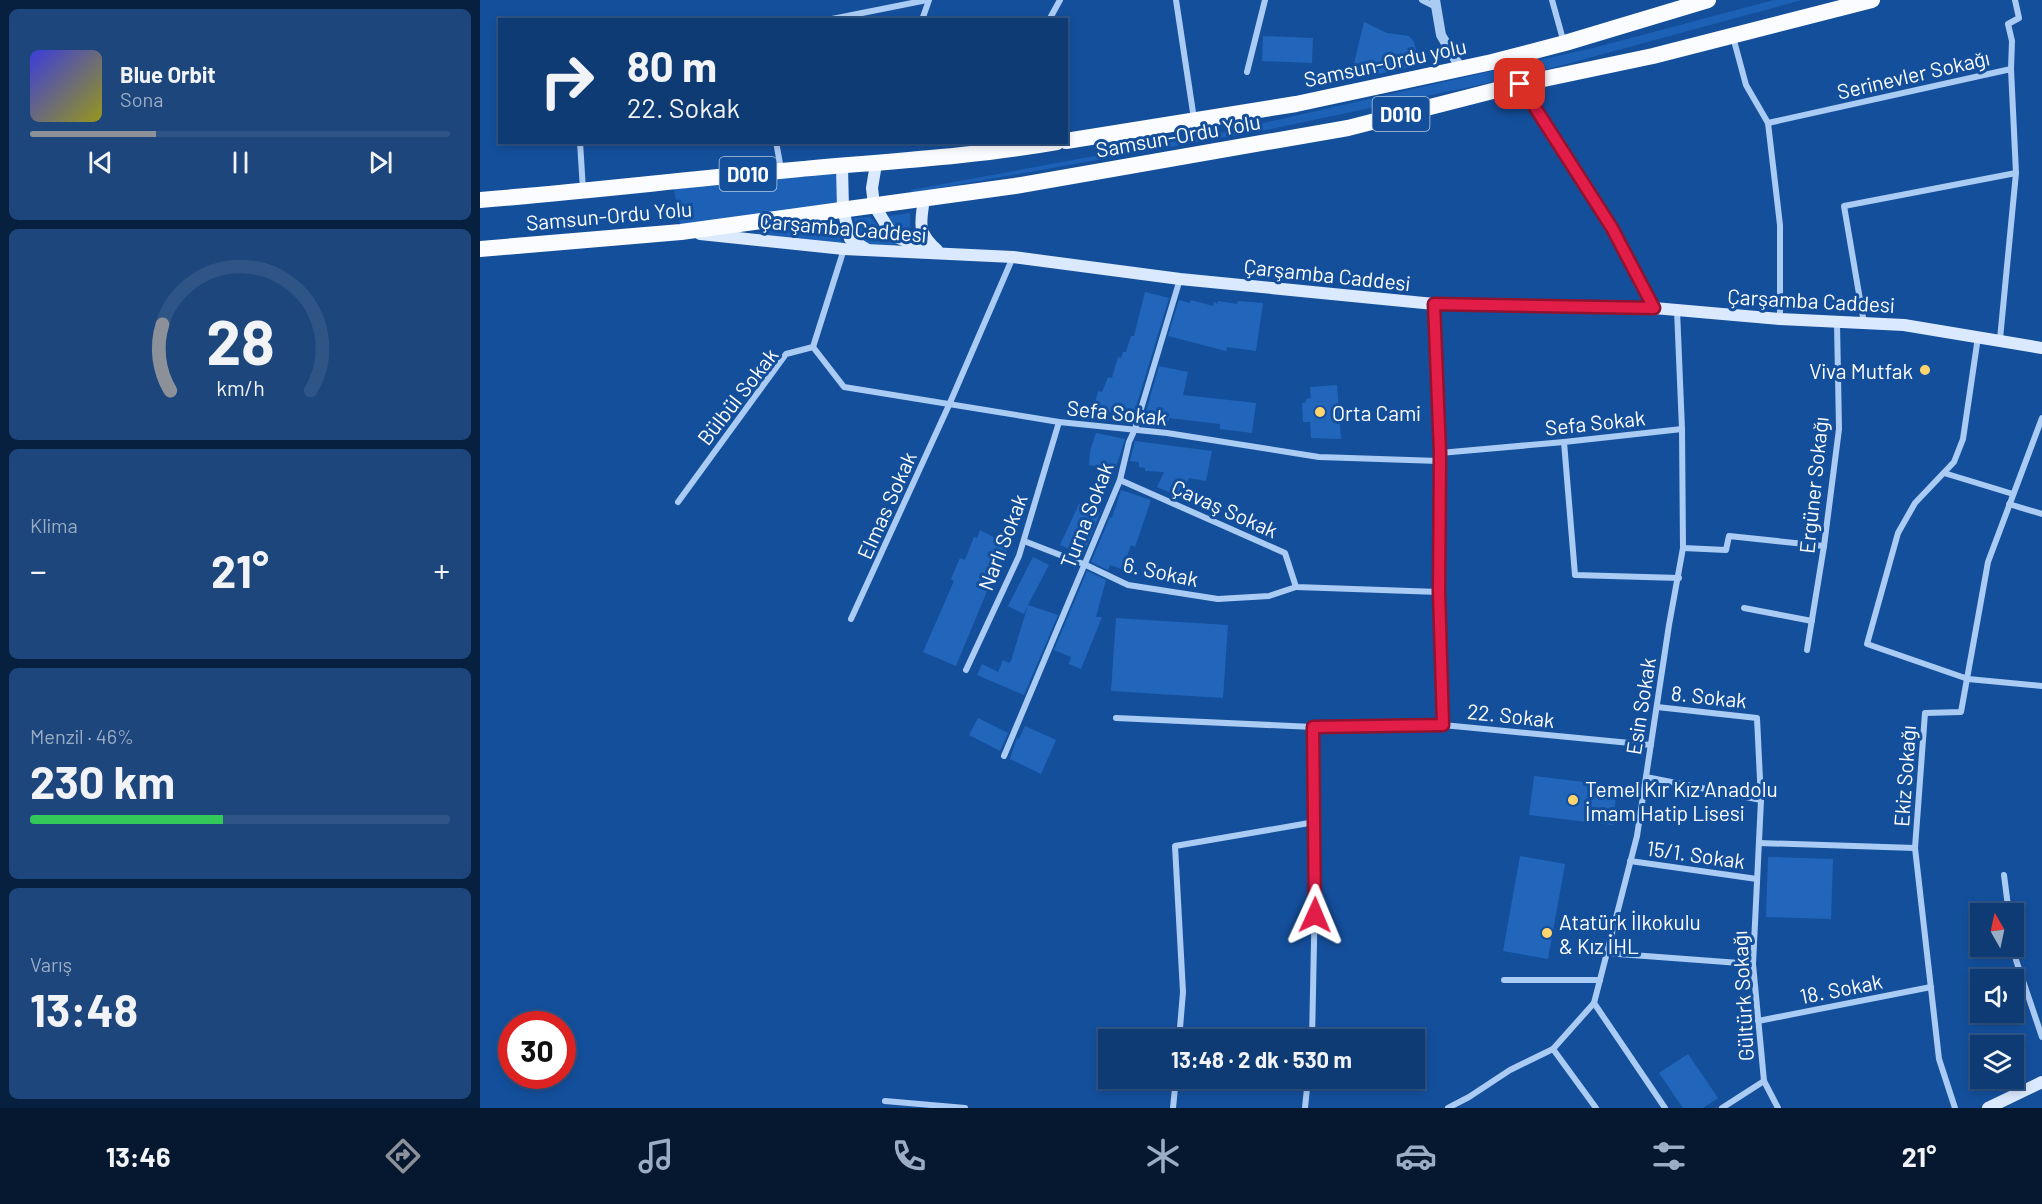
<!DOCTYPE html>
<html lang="tr">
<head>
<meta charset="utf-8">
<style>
  :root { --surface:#0f3b75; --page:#1d467d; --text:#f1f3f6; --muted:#9badc5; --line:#2f5587; --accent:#8c9099 }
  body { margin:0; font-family:Barlow,sans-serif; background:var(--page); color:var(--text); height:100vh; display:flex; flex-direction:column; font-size:22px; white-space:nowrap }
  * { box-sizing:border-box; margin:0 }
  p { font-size:20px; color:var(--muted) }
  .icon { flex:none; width:33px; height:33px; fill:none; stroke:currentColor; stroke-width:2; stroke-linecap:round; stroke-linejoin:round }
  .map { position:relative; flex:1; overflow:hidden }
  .drawer { display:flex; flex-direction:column; gap:9px; padding:9px; background:#082040; width:480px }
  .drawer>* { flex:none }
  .hud { position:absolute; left:18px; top:18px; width:570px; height:126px; border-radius:0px; box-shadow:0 3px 9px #0003,0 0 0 2px var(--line); background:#0f3b75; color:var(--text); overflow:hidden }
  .needle { width:39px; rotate:351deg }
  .tools { position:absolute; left:1490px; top:903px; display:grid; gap:12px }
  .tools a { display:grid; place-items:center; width:54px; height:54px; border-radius:0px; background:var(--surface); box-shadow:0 3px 9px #0003,0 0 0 2px var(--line); font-size:30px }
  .speed { position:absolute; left:18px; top:1011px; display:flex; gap:12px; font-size:30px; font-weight:700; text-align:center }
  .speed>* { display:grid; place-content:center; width:78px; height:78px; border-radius:50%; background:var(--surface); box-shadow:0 3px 9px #0003,0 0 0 2px var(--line); line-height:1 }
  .speed .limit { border:9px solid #d22; background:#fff; color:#111 }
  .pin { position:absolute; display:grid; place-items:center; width:51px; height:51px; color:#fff; margin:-26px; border-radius:12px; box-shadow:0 3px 9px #0006 }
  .me { position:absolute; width:66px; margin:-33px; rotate:1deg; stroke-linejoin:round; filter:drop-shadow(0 0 4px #0008) }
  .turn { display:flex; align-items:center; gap:21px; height:126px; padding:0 30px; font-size:27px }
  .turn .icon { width:78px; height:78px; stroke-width:2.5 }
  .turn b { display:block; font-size:42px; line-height:51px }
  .big { font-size:45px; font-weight:700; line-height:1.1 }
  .drawer .tile { flex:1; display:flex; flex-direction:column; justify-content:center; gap:9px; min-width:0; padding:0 21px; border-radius:9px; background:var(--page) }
  .drawer .dial { align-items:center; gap:0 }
  .dial svg { height:156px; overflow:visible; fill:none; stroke:var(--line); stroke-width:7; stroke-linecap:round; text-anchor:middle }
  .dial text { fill:var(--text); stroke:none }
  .song { display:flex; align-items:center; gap:18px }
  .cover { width:72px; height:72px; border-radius:9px; background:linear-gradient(135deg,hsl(240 70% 55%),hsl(60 70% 35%)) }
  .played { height:6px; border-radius:3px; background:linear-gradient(90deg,var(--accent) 30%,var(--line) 30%) }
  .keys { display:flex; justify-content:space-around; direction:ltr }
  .heat { display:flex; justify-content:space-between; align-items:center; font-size:33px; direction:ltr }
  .charge { height:9px; border-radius:4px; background:linear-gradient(90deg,#34c759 46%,var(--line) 0) }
  .trip { position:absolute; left:618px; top:1029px; width:327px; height:60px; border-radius:0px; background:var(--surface); box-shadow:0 3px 9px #0003,0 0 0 2px var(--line); font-weight:700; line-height:60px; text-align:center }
  .dock { display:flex; height:96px; justify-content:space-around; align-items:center; background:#06182f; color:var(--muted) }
  .dock .icon { width:42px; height:42px }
  .dock .current { color:var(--accent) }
  .dock b { font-size:27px; color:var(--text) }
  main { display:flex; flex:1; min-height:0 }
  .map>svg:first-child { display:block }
</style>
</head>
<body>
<main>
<section class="drawer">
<div class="tile">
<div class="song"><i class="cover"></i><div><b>Blue Orbit</b><p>Sona</p></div></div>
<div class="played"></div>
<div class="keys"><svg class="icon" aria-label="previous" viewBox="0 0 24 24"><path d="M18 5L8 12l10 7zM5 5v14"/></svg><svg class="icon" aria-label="pause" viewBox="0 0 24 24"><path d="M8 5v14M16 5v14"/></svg><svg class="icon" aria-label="next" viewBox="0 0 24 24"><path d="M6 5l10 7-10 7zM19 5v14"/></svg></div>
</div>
<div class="tile dial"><svg viewBox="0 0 100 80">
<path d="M14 69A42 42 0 1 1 86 69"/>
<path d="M14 69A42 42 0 0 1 10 35" stroke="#8c9099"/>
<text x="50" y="56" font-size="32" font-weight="700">28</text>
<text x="50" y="72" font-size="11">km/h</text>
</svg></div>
<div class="tile"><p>Klima</p>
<div class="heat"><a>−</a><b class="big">21°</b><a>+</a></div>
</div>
<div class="tile"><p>Menzil · 46%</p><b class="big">230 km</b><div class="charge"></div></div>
<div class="tile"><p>Varış</p><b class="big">13:48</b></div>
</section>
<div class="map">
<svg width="1562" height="1108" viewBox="0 0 1562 1108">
  <rect width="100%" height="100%" fill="#144f9c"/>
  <g fill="#1c61b6">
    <path d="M1294,0H1322L1046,75L791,129L432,193L431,190L739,133L1117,47Z"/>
    <path d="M362,166L363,209L201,232L193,182Z"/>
    <path d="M430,213L431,242L418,231L408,216Z"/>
    <path d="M390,217L424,254L379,244L374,218Z"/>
    <path d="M358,222L361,243L273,233Z"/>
  </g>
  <g fill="#26b">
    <path d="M884,22L907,33L929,36L934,42L940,65L870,80Z"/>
    <path d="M783,36L833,38L832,63L782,61Z"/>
    <path d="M665,292L689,298L653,417L614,408L618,391L622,392L628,377L632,378L638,357L641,358L643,352H646L651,336H654Z"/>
    <path d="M699,300L710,303L711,300L733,306L734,302L738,304V301L757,304L758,301L783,303L776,351L747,347L746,351L688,336Z"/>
    <path d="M679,366L708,372L703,395L776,403L772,433L740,429V424L689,418V421L665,415Z"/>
    <path d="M857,385L861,439L831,438L830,422H823L822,403L826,402V399L831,398L830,387Z"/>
    <path d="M616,433L645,439L635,470L609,465L610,451Z"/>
    <path d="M655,441L732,451L726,481L709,478L701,497L677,487L684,472L665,471V468L659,467V462L650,461Z"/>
    <path d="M641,490L671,500L655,547L651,545L642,569L630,565L628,570L611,562L630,517L632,518Z"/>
    <path d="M599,504L620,513L603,555L580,545Z"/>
    <path d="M500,530L529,545L520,568L517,567L476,666L443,652L474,581L471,579L480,558L485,560L494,537L497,538Z"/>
    <path d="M553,557L569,565L548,605L578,615L544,695L497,675L502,664L518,672L523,660L529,663L531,661L548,605L544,614L528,606Z"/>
    <path d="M607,571L626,580L616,617H622L601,669L589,664L591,657L574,650Z"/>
    <path d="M636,618L748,625L743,698L631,691Z"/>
    <path d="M498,718L528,733L520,751L489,735Z"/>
    <path d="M545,726L576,740L561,774L530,759L537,738L539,739Z"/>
    <path d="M1054,776L1137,786L1133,825L1049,815Z"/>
    <path d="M1040,856L1085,864L1068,959L1023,951Z"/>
    <path d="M1288,857L1353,859L1351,919L1286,917Z"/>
    <path d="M1208,1054L1238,1098L1223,1108H1203L1179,1073Z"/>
  </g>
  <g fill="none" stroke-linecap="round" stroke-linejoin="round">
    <g stroke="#aacbf3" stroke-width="6">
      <path d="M696,0L714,119"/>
      <path d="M942,0L956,7"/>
      <path d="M1072,0L1084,43"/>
      <path d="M347,20L447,0"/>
      <path d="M442,20L449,0"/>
      <path d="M569,20L580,0"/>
      <path d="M1253,37L1266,85L1288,123L1300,225V319"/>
      <path d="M1531,69L1532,41L1528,24L1539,18L1535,0"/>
      <path d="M767,72L785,0"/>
      <path d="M1040,85L1132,228L1174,307"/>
      <path d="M1288,123L1531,69L1536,173L1520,339"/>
      <path d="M100,142L103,190"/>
      <path d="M296,142L301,169"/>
      <path d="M954,304L960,453L959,592L963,725"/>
      <path d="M1384,323L1364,206L1536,173"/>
      <path d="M1498,337L1483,439L1474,462L1435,503L1418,533L1387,644L1488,679L1562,686"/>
      <path d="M333,347L364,387L579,422L687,433L839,457L959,461"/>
      <path d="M1084,442L1095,575L1199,578"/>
      <path d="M960,453L1084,442L1202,429"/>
      <path d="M1464,473L1533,494"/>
      <path d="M640,480L805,553L816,587L959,592"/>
      <path d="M198,502L306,354L333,347L364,249"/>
      <path d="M1529,504L1562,514"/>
      <path d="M544,541L606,565L648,585L738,599L789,596L816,587"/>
      <path d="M1203,548L1246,550L1249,536L1344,546"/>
      <path d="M1264,608L1332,621"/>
      <path d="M371,619L469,405L533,257"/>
      <path d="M1327,650L1344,546L1359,429L1357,323"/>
      <path d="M486,670L539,556L579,422"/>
      <path d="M1177,707L1277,718L1281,800L1273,964L1284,1081L1298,1108"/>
      <path d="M636,718L833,727L963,725L1171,745"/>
      <path d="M524,756L640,480L649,442L655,429L700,279"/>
      <path d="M1166,777L1281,800"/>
      <path d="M1279,843L1435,848"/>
      <path d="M1150,861L1277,879"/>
      <path d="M1524,875L1529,914"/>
      <path d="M1533,941L1536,960L1562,1037"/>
      <path d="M1125,953L1273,964"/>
      <path d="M1024,980H1120"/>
      <path d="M1114,1003L1185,1108"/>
      <path d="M1278,1021L1451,987"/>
      <path d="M699,1040L703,992L695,846L835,822"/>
      <path d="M832,1040L835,894L833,727"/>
      <path d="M405,1101L485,1108"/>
      <path d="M693,1108L696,1078"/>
      <path d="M825,1108L828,1078"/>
      <path d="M968,1108L989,1097L1030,1070L1073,1049"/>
      <path d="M1116,1108L1073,1049L1114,1003L1157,836L1189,625L1203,548L1202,429L1197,310"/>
      <path d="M1242,1108L1284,1081"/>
      <path d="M1475,1108L1459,1059L1435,848L1445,713L1481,712L1508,562L1562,418"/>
    </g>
    <path stroke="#aacbf3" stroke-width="10" d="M955,0L961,35L981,69"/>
    <g stroke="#dae9fd" stroke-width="12">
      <path d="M396,164L392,188L394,205L413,236L452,251"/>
      <path d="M362,166L363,209L370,239L388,250"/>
      <path d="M444,198C441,224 436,231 457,250"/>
      <path d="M220,234L364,249L533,257L700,279L954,304L1174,308L1300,319L1424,325L1562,348"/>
      <path d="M1508,1108L1562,1082"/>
    </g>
    <g stroke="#fafcff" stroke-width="16">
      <path d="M586,141L816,104L1012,62L1085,43L1228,0"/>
      <path d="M0,200C100,192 200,180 300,171C392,162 485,158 577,142"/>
      <path d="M0,249L201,232L535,186L868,128L1040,84L1173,56L1392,0"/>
    </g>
  </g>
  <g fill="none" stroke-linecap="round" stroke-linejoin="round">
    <g stroke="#92132f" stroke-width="15">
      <path id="route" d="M835,915L833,727L963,725L959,592L960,453L954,304L1174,308L1132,228L1040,84"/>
    </g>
    <use href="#route" stroke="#e11d48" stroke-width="10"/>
  </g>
  <g fill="#ffd56c" stroke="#144f9c" stroke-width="2">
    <circle cx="1445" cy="370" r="6"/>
    <circle cx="840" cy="412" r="6"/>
    <circle cx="1093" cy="800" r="6"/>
    <circle cx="1067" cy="933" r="6"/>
  </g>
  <g text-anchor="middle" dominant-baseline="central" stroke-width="6" stroke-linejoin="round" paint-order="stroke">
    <g fill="#144f9c" stroke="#b8cae1" stroke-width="1.5">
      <rect x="892.5" y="97" width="57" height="34" rx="4.5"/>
      <rect x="239.5" y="157" width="57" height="34" rx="4.5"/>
    </g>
    <g font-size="20" font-weight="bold" fill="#fff">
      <text x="921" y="114">D010</text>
      <text x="268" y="174">D010</text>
    </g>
    <g font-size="21" fill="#fff" stroke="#144f9c">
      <text transform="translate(905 62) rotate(-12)">Samsun-Ordu yolu</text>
      <text transform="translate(1433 74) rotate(-13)">Serinevler Sokağı</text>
      <text transform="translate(698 135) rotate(-10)">Samsun-Ordu Yolu</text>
      <text transform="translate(129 215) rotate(-5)">Samsun-Ordu Yolu</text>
      <text transform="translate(363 227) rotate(5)">Çarşamba Caddesi</text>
      <text transform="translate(847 274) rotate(6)">Çarşamba Caddesi</text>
      <text transform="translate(1331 300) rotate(3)">Çarşamba Caddesi</text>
      <text transform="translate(257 396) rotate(-52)">Bülbül Sokak</text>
      <text transform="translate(637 412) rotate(6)">Sefa Sokak</text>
      <text transform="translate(1115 422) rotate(-6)">Sefa Sokak</text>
      <text transform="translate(1333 485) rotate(-84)">Ergüner Sokağı</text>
      <text transform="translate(406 505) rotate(-66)">Elmas Sokak</text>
      <text transform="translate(745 508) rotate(24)">Çavaş Sokak</text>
      <text transform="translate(606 515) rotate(-69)">Turna Sokak</text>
      <text transform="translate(522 542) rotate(-69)">Narlı Sokak</text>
      <text transform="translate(681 571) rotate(12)">6. Sokak</text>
      <text transform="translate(1229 696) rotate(6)">8. Sokak</text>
      <text transform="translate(1160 706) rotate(-81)">Esin Sokak</text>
      <text transform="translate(1031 715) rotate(6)">22. Sokak</text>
      <text transform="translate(1424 776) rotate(-86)">Ekiz Sokağı</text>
      <text transform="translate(1216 854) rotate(8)">15/1. Sokak</text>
      <text transform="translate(1361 988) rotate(-11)">18. Sokak</text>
      <text transform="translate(1262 996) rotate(-93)">Gültürk Sokağı</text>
    </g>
    <g font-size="21" fill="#fff" stroke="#144f9c" text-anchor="start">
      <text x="1433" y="370" text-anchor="end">Viva Mutfak</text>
      <text x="852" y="412">Orta Cami</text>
      <text x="1105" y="788">Temel Kır Kız Anadolu<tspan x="1105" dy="24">İmam Hatip Lisesi</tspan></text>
      <text x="1079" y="921">Atatürk İlkokulu<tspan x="1079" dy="24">&amp; Kız İHL</tspan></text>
    </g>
  </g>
</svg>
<div class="tools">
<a><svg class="needle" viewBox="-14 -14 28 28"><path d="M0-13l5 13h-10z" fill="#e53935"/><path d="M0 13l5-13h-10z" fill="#9badc5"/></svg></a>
<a><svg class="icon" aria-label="sound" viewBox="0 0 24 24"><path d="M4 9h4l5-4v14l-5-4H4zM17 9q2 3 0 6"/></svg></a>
<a><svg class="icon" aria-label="layers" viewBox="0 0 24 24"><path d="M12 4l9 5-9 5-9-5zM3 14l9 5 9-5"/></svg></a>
</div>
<div class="speed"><div class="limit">30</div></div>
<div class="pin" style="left:1040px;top:84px;background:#d93025"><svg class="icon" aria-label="arrive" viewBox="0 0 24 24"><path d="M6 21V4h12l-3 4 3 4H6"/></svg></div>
<svg class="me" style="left:835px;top:915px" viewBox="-20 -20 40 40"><path d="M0-17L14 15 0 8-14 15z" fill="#e11d48" stroke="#fff" stroke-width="4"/></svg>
<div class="trip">13:48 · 2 dk · 530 m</div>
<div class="hud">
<div class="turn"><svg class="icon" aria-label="right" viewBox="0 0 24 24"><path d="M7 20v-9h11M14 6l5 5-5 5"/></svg><div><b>80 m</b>22. Sokak</div></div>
</div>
</div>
</main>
<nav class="dock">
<b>13:46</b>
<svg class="icon current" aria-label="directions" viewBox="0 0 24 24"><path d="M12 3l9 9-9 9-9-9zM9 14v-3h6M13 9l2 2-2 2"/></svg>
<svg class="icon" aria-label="music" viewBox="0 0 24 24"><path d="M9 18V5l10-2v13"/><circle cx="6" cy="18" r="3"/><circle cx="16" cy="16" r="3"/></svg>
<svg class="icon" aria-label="phone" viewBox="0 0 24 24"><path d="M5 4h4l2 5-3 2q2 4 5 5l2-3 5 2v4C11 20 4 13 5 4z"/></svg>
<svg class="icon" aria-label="climate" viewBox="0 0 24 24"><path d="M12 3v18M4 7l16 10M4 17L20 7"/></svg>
<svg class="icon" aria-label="car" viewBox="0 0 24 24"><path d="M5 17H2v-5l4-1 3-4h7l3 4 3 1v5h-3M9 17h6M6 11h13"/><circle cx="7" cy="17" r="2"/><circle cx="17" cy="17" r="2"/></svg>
<svg class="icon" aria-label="filters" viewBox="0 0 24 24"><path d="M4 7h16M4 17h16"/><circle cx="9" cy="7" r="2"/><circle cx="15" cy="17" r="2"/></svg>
<b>21°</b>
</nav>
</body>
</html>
